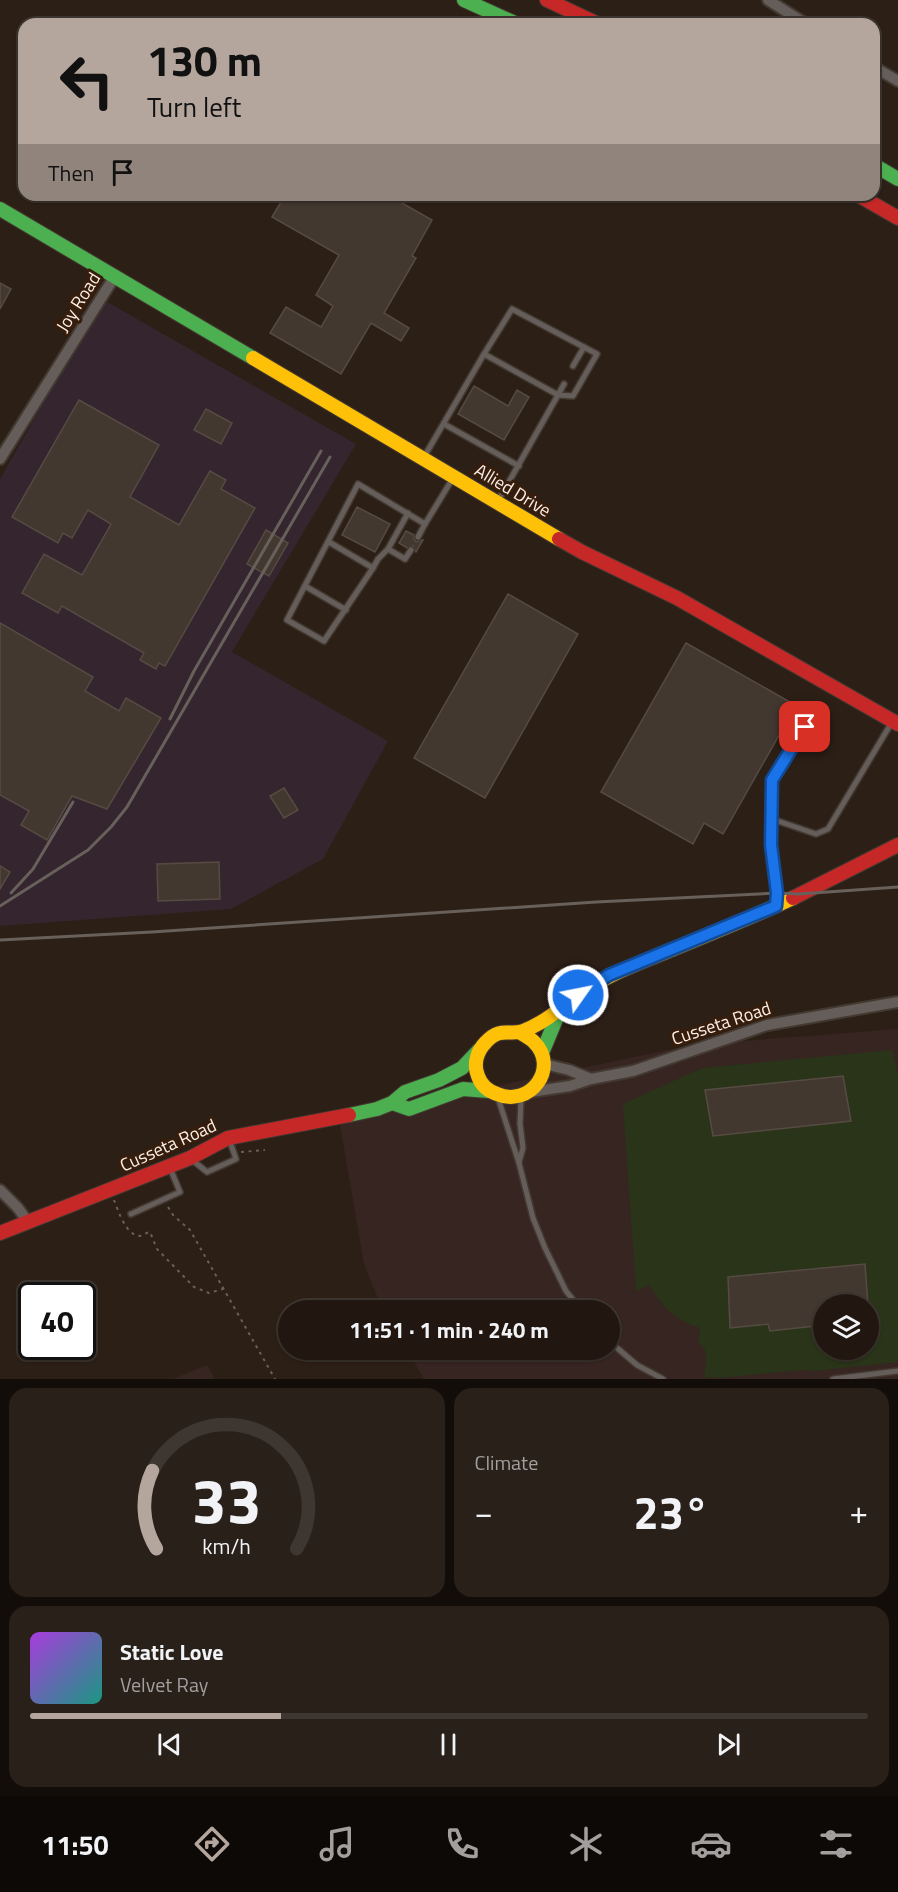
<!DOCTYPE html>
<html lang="en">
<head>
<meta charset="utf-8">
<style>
  :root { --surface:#211710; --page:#292019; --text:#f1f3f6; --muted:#a29f9f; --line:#3e3630; --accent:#b4a69d }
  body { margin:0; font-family:"Titillium Web",sans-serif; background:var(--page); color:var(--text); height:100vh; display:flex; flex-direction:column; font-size:22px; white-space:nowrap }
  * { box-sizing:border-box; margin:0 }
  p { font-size:20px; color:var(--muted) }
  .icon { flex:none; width:33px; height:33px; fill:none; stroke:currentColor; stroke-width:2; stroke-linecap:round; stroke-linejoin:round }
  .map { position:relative; height:1379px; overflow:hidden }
  .sheet { display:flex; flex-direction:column; gap:9px; padding:9px; background:#120d09; flex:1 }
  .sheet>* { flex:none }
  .banner { position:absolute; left:18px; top:18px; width:862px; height:183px; border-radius:18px; box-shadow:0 2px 4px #0004,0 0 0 2px var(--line); background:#b4a69d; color:#111; overflow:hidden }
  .controls { position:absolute; left:813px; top:1294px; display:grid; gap:12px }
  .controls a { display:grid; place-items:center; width:66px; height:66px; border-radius:50%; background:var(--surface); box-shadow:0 2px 4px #0004,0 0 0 2px var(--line); font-size:30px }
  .speed { position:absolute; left:18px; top:1282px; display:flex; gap:12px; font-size:30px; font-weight:700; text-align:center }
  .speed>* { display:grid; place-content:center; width:78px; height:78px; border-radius:50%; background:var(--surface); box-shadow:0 2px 4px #0004,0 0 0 2px var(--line); line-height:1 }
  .speed .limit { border:3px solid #111; border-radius:9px; background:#fff; color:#111 }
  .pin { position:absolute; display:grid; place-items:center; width:51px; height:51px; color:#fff; margin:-26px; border-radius:12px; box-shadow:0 3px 9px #0006 }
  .me { position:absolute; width:66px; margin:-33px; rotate:57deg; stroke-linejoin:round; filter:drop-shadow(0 0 4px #0008) }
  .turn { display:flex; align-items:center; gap:21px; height:126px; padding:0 30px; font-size:27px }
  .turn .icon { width:78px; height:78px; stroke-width:2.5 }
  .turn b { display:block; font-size:42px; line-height:51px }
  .then { display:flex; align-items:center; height:57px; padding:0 30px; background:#0003; gap:12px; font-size:22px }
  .big { font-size:45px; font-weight:700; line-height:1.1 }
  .sheet .card { flex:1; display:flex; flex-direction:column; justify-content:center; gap:9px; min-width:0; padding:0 21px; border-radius:18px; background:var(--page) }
  .sheet .dial { align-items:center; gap:0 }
  .dial svg { height:156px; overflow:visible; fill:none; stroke:var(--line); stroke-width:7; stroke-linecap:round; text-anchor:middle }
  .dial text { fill:var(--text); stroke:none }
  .song { display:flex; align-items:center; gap:18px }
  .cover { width:72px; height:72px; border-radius:9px; background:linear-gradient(135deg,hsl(280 70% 55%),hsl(170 70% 35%)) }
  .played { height:6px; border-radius:3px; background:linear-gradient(90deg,var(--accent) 30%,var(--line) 30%) }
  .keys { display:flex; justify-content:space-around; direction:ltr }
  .heat { display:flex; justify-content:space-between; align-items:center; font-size:33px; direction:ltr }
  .sheet .tiles { flex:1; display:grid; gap:9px; grid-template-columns:1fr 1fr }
  .card:last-child { grid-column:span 2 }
  .trip { position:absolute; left:278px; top:1300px; width:342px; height:60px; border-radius:30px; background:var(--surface); box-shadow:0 2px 4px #0004,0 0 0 2px var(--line); font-weight:700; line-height:60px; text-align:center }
  .tab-bar { display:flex; height:96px; justify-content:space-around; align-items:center; background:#0d0906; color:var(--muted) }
  .tab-bar .icon { width:42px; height:42px }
  .tab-bar .active { color:var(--accent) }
  .tab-bar b { font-size:27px; color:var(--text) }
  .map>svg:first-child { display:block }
</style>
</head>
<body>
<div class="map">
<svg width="898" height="1379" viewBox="0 0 898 1379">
  <rect width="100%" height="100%" fill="#2c1f16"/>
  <path fill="#34252e" d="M102,299L356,444L232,652L388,741L323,859L231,909L0,926V479Z"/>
  <g fill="#372521" fill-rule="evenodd">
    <path d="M898,1029V1379H424L407,1350H609V1311H383L364,1264L339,1119L692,1045ZM824,1305H868V1350H824Z"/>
    <path d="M207,1365L215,1379H173Z"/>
  </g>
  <path fill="#293419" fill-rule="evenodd" d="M892,1050L898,1074V1362L814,1371L801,1370L719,1378L704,1377C705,1364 711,1351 698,1342L700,1328C676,1321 662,1307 649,1285L636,1291L623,1104L702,1068ZM824,1305H868V1350H824Z"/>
  <g fill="#433830" stroke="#564b43" stroke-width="1.5">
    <path d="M285,195H388L432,220L412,256L416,258L384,313L409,328L401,341L371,323L341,374L270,333L286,307L321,327L333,306L316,295L339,255L272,217Z"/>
    <path d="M0,283L11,289L0,309Z"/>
    <path d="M474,386L508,406L517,390L529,397L504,440L458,414Z"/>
    <path d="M79,400L159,445L130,497L179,525L210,471L226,480L221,489L255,508L165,666L159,663L156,669L140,660L144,653L62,606L58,613L22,593L44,554L82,575L111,524L88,510L72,538L63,533L58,543L12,517Z"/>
    <path d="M206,409L232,423L221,444L194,430Z"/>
    <path d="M357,507L390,524L375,552L342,535Z"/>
    <path d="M266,530L288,543L269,576L247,564Z"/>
    <path d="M406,531L414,535V539L416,542L423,540L416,552L413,546L407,548L399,543Z"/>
    <path d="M508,594L578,634L485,798L414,758Z"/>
    <path d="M0,623L93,677L85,691L119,711L126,698L161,718L107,809L72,796L47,840L21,825L29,811L0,795Z"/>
    <path d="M686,643L790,702L784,712L790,716L723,834L704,823L693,844L601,792Z"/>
    <path d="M284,788L298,810L284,818L270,796Z"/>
    <path d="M219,862L220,899L158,901L157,864Z"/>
    <path d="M0,866L10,872L0,889Z"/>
    <path d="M843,1076L851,1121L713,1136L705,1090Z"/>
    <path d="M865,1264L868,1305H824V1325L770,1331L768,1324L730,1328L728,1277Z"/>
  </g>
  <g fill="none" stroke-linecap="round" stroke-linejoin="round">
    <g stroke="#433931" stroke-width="8">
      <g id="lane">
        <path d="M484,354L512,309L597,354L573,396L558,395L564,384"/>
        <path d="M573,366L584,347"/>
        <path d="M444,424L519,466"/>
        <path d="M424,457L484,354L558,395L498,501"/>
        <path d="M408,513L388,549L405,559L411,550"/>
        <path d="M418,537L425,524"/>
        <path d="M329,542L373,568L324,641L287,620L358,484L425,524L453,478"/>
        <path d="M373,568L378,559L388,549"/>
        <path d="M305,586L346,610"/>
        <path d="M772,819L816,834L828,829L892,722"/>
        <path d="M776,904L777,893L771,845L772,780L805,727"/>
        <path d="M498,1098L519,1163L533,1218L545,1248L566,1291L582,1311"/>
        <path d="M191,1159L207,1172L236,1159L229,1139"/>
        <path d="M519,1162L523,1148L520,1124L521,1100"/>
        <path d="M131,1214L180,1192L170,1168"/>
        <path d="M609,1341L637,1365L663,1379"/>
        <path d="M833,1379L898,1371"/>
      </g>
    </g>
    <g stroke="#433931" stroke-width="14">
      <g id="street">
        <path d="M768,0L806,24"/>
        <path d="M874,67L898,81"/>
        <path d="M0,459L115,276"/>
        <path d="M544,1064L569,1070L591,1079"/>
        <path d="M530,1092L570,1086L591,1079L633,1071L767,1025L898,1002"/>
        <path d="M0,1190L18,1208L28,1222"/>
      </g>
    </g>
    <g stroke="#433931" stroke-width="16">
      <g id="fast">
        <path d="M464,0L517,24"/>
        <path d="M874,165L898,179"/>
        <path d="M0,209L253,358"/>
        <path d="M542,1053L562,1005"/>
        <path d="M392,1103L409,1109L463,1089L488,1091"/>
        <path d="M349,1115L377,1109L392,1103L405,1092L439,1080L462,1068L479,1050"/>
      </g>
    </g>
    <g stroke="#433931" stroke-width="16">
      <g id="slow">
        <path d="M253,358L559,539"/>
        <path d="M519,1032C524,1035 530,1038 534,1042C560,1068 530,1108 497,1094C488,1091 481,1085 478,1076C473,1064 477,1051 486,1042C501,1026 509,1036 523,1031C539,1025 553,1015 566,1004C600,977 632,966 671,950C712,933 753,917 793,898"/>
      </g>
    </g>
    <g stroke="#433931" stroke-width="16">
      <g id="jam">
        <path d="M547,0L598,24"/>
        <path d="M858,195L898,218"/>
        <path d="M559,539L582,552L677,598L898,724"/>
        <path d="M793,898L898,845"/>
        <path d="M0,1233L190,1158L228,1138L349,1115"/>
      </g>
    </g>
    <g stroke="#68605c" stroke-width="2" stroke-dasharray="3 4.5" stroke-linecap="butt">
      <path d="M241,1152L265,1150"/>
      <path d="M114,1200C118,1210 126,1236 140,1236C143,1235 146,1233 150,1232L157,1249L194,1287L209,1293L223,1289"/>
      <path d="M168,1207L173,1215L190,1230L275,1379"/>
    </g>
    <use href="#lane" stroke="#645d59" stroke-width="5"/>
    <use href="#street" stroke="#645d59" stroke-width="10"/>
    <use href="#fast" stroke="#4caf50" stroke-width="14"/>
    <use href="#slow" stroke="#ffc107" stroke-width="14"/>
    <use href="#jam" stroke="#c62828" stroke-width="14"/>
    <g stroke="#68605a" stroke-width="3">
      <path d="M170,719L194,671L321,451"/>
      <path d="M11,893L33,869L73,802"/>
      <path d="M0,906L88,850L111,827L127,807L330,457"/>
      <path d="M0,940L152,932L596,902L777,893L799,894L898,887"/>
    </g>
  </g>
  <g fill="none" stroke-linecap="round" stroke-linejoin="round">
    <g stroke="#114b97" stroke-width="15">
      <path id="route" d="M578,995L609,975L776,906L777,893L771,845L772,780L805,727"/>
    </g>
    <use href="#route" stroke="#1a73e8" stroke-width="10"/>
  </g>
  <g text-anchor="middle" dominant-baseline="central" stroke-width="6" stroke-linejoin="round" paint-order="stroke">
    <g font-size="18" fill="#fdefe6" stroke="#361d0c">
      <text transform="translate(78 302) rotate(-58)">Joy Road</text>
      <text transform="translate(513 490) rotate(31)">Allied Drive</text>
      <text transform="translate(721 1023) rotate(-18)">Cusseta Road</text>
      <text transform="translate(168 1145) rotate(-24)">Cusseta Road</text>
    </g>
  </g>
</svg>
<div class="controls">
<a><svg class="icon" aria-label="layers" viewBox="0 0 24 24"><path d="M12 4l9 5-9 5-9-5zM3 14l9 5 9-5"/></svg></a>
</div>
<div class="speed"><div class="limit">40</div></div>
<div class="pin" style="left:805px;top:727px;background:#d93025"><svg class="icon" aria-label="arrive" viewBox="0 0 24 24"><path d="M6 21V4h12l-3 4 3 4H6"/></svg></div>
<svg class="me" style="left:578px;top:995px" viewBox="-20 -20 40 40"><circle r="17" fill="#1a73e8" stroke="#fff" stroke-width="3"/><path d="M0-11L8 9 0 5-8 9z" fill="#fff"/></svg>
<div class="trip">11:51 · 1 min · 240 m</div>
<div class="banner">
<div class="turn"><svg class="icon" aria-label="left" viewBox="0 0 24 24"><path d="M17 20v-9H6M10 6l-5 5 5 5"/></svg><div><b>130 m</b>Turn left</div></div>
<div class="then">Then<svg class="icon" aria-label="arrive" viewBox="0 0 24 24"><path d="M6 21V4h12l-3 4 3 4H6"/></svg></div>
</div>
</div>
<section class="sheet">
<div class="tiles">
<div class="card dial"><svg viewBox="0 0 100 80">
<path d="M14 69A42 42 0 1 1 86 69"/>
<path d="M14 69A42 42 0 0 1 12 29" stroke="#b4a69d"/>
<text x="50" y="56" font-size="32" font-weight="700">33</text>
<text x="50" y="72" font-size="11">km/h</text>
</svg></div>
<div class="card"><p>Climate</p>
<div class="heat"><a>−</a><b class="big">23°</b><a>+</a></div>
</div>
<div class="card">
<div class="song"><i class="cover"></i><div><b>Static Love</b><p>Velvet Ray</p></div></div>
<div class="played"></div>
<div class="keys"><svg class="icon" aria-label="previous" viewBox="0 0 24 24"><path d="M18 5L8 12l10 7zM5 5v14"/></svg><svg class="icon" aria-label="pause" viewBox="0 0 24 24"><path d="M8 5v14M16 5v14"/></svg><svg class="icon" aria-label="next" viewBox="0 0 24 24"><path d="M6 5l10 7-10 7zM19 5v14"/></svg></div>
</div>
</div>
</section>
<nav class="tab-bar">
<b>11:50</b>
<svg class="icon active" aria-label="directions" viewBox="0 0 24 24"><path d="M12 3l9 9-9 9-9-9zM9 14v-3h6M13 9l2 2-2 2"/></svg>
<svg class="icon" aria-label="music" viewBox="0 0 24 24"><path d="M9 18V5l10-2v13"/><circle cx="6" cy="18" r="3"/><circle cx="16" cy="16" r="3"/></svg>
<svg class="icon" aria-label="phone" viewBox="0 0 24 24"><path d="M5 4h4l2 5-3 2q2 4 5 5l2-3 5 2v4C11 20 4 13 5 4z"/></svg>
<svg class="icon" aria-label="climate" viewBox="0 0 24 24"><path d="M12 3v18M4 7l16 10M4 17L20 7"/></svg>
<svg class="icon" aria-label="car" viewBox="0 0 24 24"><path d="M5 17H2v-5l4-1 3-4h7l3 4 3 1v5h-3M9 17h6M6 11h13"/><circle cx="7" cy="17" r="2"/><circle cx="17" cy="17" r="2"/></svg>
<svg class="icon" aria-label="filters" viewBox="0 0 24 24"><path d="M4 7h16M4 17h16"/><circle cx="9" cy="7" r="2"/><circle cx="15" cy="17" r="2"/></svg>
</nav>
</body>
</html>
